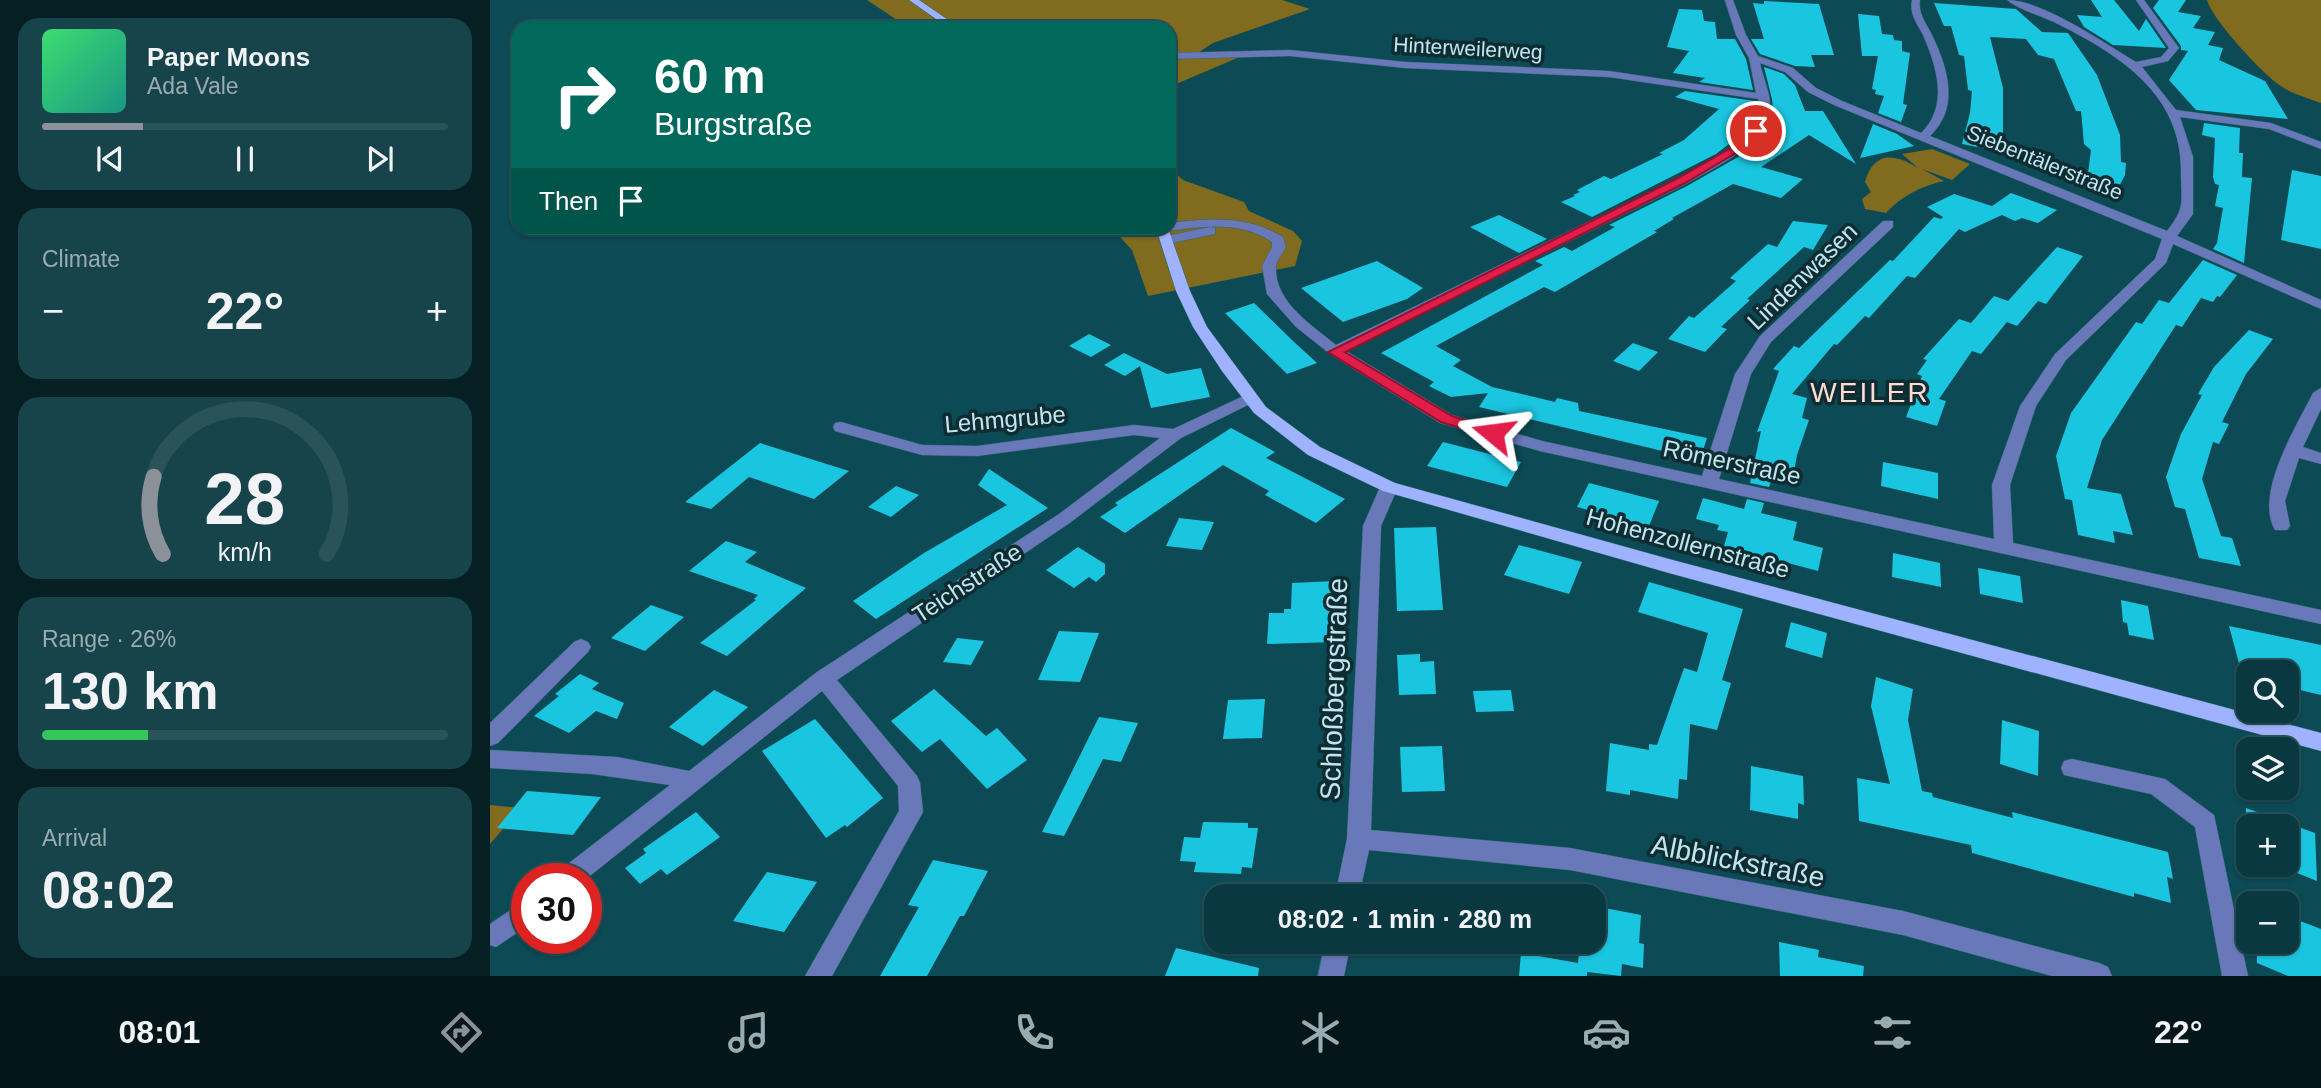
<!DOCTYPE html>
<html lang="en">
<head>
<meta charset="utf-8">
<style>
  :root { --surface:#093840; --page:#17434b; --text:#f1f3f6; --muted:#99acb1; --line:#295259; --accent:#8c9099 }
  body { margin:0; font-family:Arial,sans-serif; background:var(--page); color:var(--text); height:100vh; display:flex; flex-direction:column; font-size:26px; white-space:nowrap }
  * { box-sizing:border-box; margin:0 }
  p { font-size:23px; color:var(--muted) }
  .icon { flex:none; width:38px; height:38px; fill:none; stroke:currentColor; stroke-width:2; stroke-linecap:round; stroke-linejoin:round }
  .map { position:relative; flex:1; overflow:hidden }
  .panel { display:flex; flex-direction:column; gap:18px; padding:18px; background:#051f23; width:490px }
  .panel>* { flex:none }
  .hud { position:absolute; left:21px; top:21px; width:665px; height:214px; border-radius:21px; box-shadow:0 2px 5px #0004,0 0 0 2px var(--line); background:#00695c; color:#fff; overflow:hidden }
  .fabs { position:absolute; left:1746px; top:660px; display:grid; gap:14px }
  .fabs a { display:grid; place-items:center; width:63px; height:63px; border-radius:14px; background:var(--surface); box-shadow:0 2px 5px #0004,0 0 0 2px var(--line); font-size:35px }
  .speed { position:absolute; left:21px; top:863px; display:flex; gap:14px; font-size:35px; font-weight:700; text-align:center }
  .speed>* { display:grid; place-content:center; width:91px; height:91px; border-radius:50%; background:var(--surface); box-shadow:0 2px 5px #0004,0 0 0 2px var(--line); line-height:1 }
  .speed .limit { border:10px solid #d22; background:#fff; color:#111 }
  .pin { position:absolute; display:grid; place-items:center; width:60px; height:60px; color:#fff; margin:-30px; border:4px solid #fff; border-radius:50%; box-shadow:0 2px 7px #0007 }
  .me { position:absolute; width:77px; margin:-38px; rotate:286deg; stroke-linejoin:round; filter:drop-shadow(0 0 5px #0008) }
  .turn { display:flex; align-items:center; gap:24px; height:147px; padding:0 28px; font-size:32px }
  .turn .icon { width:91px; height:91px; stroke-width:2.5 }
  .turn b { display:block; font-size:49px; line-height:60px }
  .then { display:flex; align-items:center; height:66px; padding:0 28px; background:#0003; gap:14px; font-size:26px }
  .big { font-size:52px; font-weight:700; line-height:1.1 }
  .panel .tile { flex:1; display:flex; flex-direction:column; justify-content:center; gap:10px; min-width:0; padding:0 24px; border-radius:21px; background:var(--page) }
  .panel .dial { align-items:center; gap:0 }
  .dial svg { height:182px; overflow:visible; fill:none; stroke:var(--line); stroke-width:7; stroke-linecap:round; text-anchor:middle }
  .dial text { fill:var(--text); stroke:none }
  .song { display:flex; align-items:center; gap:21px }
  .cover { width:84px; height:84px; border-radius:10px; background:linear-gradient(135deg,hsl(140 70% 55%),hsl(170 70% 35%)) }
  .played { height:7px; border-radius:4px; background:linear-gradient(90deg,var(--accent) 25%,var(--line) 25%) }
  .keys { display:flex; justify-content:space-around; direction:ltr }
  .heat { display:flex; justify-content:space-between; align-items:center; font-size:38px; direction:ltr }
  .charge { height:10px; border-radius:5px; background:linear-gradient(90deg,#34c759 26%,var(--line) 0) }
  .trip { position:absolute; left:714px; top:884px; width:402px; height:70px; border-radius:21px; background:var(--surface); box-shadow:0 2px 5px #0004,0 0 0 2px var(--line); font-weight:700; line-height:70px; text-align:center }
  .dock { display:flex; height:112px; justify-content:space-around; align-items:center; background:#04161a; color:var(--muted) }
  .dock .icon { width:49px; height:49px }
  .dock .on { color:var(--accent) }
  .dock b { font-size:32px; color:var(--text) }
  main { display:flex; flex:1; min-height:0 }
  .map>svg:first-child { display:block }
</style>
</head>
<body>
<main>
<section class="panel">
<div class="tile">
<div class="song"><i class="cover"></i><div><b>Paper Moons</b><p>Ada Vale</p></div></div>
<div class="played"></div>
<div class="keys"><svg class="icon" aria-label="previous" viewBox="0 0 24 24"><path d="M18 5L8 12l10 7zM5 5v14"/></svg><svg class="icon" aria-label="pause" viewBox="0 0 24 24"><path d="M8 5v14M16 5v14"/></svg><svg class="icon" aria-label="next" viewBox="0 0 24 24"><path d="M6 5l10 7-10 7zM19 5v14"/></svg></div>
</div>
<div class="tile"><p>Climate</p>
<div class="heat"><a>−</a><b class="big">22°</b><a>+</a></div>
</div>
<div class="tile dial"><svg viewBox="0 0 100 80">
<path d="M14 69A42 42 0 1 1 86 69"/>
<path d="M14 69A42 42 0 0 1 10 35" stroke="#8c9099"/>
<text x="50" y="56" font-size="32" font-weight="700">28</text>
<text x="50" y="72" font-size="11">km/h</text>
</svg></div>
<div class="tile"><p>Range · 26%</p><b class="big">130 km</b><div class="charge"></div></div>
<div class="tile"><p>Arrival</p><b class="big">08:02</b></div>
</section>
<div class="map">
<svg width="1831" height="976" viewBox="0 0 1831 976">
  <rect width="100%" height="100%" fill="#0c4a55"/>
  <g fill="#806b1f">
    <path d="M377,0H792L820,9L723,43L706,54L759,53L679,87V28H419Z"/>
    <path d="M1717,0H1831V103C1818,98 1802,94 1791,86C1773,75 1722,19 1717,0Z"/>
    <path d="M1442,149L1480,164L1462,180L1432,169L1454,181C1432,186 1411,196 1396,213L1375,209L1372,199L1381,192L1375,182C1384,151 1404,153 1428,168L1412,154Z"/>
    <path d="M679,168L693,180L754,202L759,211L803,231L812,241L805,266L658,296L642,250L631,238L629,228H679Z"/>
    <path d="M0,805L31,808L0,844Z"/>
  </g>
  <g fill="#1ac5e0">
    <path d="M1601,0H1624L1649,31L1656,19L1676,48L1623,45L1594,27L1587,15L1612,17Z"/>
    <path d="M1669,0H1696L1688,12L1711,16L1703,28L1725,32L1718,45L1733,48L1729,60L1775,81L1798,119L1706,110L1679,80L1698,51L1691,50V46L1663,8Z"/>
    <path d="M1274,1L1329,4L1344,55H1321L1325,67L1305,66L1270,54L1261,39H1274L1263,3L1274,4Z"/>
    <path d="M1444,3L1526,9L1552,32L1578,33L1607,75L1630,135L1631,162L1636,163L1635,175L1624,196L1596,189L1601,150L1594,144L1591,111H1586L1564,59L1548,55L1536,39L1500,37L1513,88V152L1472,144L1480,113L1482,91L1478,90L1474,56L1469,55L1461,26H1454Z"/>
    <path d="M1189,9L1212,10L1214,21L1225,22L1227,39H1245L1256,59L1263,90L1209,82L1215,78L1183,73L1199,51L1177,47Z"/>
    <path d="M1368,14L1389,16L1392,34L1403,35L1404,40L1412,41V51L1420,53L1413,104L1417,105L1411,122L1388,113L1394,96L1385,94L1386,90L1382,89L1388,56H1372Z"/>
    <path d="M1274,67L1294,74L1305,85L1315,111H1333L1366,164L1319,135L1271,167L1313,179L1291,198L1243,184L1182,218L1184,219L1164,231L1167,232L1065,292L1054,287L946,346L971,360L963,366L1002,387L1065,402L1067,398L1088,403L1089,411L1217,438L1210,460L989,407L998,393L961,397L939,386L944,382L891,353L1053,265L1045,261L1074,247L1082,251L1125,227L1119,225L1197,186L1248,157L1270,136L1283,111L1282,99Z"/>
    <path d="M1195,91L1265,101V112L1251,135L1226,154L1102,217L1071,202L1085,196L1083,195L1090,192L1087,190L1114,176L1121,179L1173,154L1169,153L1194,140L1229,109L1185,97Z"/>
    <path d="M1714,123L1750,128L1749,153H1753L1752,177L1762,178L1754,263L1723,249L1727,243L1733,208L1725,206L1729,185L1725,184L1723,177L1725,138L1712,135Z"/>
    <path d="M1383,124L1407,134L1424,146L1370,158Z"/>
    <path d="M1802,170L1831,176V249L1791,240Z"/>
    <path d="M1521,193L1567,210L1548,223L1532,218L1525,221L1512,215L1475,232L1469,229L1425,278L1417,276L1379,318L1375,316L1347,345L1344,344L1302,394L1317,398L1312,418L1319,420L1307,455L1303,478L1284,474L1279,487L1260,483L1271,431L1267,432L1289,371L1283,369L1304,346L1309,348L1400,260L1403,261L1444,217L1451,219L1453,217L1437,207L1464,194L1502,206Z"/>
    <path d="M1009,215L1057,239L1029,253L980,227Z"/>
    <path d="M1303,221L1338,225L1323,250L1314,247L1257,299L1260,300L1231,327L1237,329L1215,352L1178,339L1199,316L1204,318L1246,281L1240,278L1278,244L1287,247Z"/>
    <path d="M1567,247L1593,256L1556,304L1548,301L1527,326L1517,322L1491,354L1482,351L1449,399L1456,401L1447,426L1416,417L1432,376L1427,374L1437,360L1433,359L1469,319L1481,323L1504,296L1518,301Z"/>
    <path d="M1713,260L1747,275L1730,297L1727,296L1723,302L1711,298L1692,327L1686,325L1612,440L1597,488L1631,494L1643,535L1623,531L1625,543L1588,535L1582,500L1575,499L1566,456L1581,413L1646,322L1652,324L1669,300L1679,303Z"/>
    <path d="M887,261L933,288L917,299L853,322L811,288Z"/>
    <path d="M764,303L803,341L827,363L797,374L735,313Z"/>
    <path d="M1759,330L1783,339L1756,374L1732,422L1739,424L1729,444L1723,442L1712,479L1731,536L1742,538L1751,566L1709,558L1695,509L1685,507L1676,477L1691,434L1712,395L1708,394L1724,367Z"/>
    <path d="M599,334L621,345L601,357L579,346Z"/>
    <path d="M1143,343L1168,352L1149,371L1123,361Z"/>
    <path d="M634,353L677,374L711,368L720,397L661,408L650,366L635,376L614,365Z"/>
    <path d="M741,428L785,452L776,458L855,499L826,523L775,495L779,491L733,465L635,533L610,517L628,505L625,503Z"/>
    <path d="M953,442L976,448L1031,462L1017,487L937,466Z"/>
    <path d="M270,443L359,471L324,499L259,477L221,509L195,502Z"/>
    <path d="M1393,462L1448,473V499L1391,486Z"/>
    <path d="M499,469L558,508L386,619L363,601L434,553L517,505L488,485Z"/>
    <path d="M1099,483L1169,501L1159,526L1087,507Z"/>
    <path d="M406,486L429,495L401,517L378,507Z"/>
    <path d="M1213,498L1254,509L1257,499L1274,503L1271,513L1307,522L1303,540L1333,548L1328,571L1234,546L1238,532L1227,530L1229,525L1206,519Z"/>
    <path d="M689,518L724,522L712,550L676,546Z"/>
    <path d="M946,527L953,610L907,611L904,528Z"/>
    <path d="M236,541L267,552L255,562L316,588L237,656L210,643L266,600L264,599L268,595L199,571Z"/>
    <path d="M1029,545L1092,562L1079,594L1014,575Z"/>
    <path d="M588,547L615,564V574L606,582L599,577L584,588L556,570Z"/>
    <path d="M1403,553L1450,563L1451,587L1402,577Z"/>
    <path d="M1488,568L1530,576L1533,603L1490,594Z"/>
    <path d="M845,581V642L777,644L779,613H794V609H801L802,583Z"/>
    <path d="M1159,582L1253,609L1232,680L1241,683L1227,730L1200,724L1197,780L1189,779L1188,799L1140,790V795L1116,791L1120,743L1159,750V744L1167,745L1194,668L1207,672L1218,633L1148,612Z"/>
    <path d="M1631,600L1658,606L1664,640L1639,635L1637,623L1633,622Z"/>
    <path d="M161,605L194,617L155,651L121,638Z"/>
    <path d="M1301,622L1337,633L1332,658L1295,647Z"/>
    <path d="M1739,626L1831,645V695L1797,687V672H1759V679L1753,678Z"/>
    <path d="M569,631L609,633L590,682L548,680Z"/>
    <path d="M467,638L494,641L481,665L453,662Z"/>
    <path d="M930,654V662L944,661L946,694L909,695L907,655Z"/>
    <path d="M90,674L109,683L102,689L134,703L127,719L106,711L79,733L44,716L69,696L65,694Z"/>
    <path d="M1386,677L1423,689L1418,720L1432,791L1442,793L1443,797L1523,818L1522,812L1678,852L1683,879L1677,877L1681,903L1644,893V897L1482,853L1481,845L1369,821L1367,778L1400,784L1381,706Z"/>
    <path d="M444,689L496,736L507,728L537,760L497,789L450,739L432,752L401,721Z"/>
    <path d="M224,690L258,707L213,746L179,727Z"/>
    <path d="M1021,690L1024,711L986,712L983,691Z"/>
    <path d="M775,699L772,738L733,739L738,700Z"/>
    <path d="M609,717L648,723L631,762L613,759L574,836L552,832Z"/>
    <path d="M325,719L393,798L357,827L355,825L336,838L272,751Z"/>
    <path d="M1512,720L1549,731L1548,776L1510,764Z"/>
    <path d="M952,746L955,791L912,792L910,747Z"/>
    <path d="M1261,766L1313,776L1314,805L1308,803V819L1260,810Z"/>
    <path d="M37,791L51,792L111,797L83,835L7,828Z"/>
    <path d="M1756,808L1825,833L1827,881L1785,864H1797V826H1759V854H1756Z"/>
    <path d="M206,812L230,837L177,875L171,869L150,884L135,868L156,853L153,849Z"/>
    <path d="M713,822L758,823V828H768L762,868L752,867L751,874L704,872L706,862L690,861L694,837L710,838Z"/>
    <path d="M443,860L498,871L474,916H470L437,976H390L429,907L418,905Z"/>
    <path d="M277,872L327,882L294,932L243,921Z"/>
    <path d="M1104,906L1151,915L1149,943L1154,944L1153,968L1132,964L1131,976L1097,972V976H1029L1031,953L1088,963L1090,942H1104Z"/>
    <path d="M1797,916L1831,929V976H1798L1767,963V942H1797Z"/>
    <path d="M1289,942L1329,950L1328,957L1374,966L1373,976H1290Z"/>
    <path d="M686,948L769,968L768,976H675Z"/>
  </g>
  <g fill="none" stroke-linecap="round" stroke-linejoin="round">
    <g stroke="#306973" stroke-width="1">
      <g id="minor">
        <path d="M1235,0H1243L1256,35L1268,56L1303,68L1326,88L1352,101L1431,133C1459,106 1447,67 1433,35C1427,23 1419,14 1422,0H1430C1428,14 1436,23 1442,35C1458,68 1470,108 1440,136L1677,231C1696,207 1691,202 1691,172C1692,95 1631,56 1570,25C1553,16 1531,11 1517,0C1552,0 1614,43 1646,62L1671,57L1679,48L1646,0H1654L1689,48L1678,61L1652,67L1686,110L1781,123L1831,142V149L1779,129L1690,117L1703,157V214L1687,236L1831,300V309L1683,244L1676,263L1576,360L1546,406L1520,485L1523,543L1831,610V624L1050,451L950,423L840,354L806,327L777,294L772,266L782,247V242C750,221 715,226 679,231L673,228H679V223C719,218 757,215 793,237L796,247C793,253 786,261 786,267C784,302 823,326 846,345L1188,178C1215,162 1275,137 1268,99L1119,77L915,68L800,56L679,59V53L800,50L915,62L1119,71L1266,93L1259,58L1246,35ZM1270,63L1295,72L1318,92L1344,105L1672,239L1665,259L1565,354L1530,406L1502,485L1504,539L1229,479L1261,374L1281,342L1403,227V221H1393L1270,336L1245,374L1212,476L1052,441L962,415L856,351L1196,184C1224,167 1274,147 1280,110C1282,97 1273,78 1270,63Z"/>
        <path d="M720,227L725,228V234L677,244L670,240L672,237Z"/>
        <path d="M1831,388V409L1813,447L1831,453V464L1809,458L1795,501L1800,526L1797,530H1785C1764,494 1806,427 1823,393Z"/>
        <path d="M760,393L766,395L768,398L766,401L691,438L581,522L347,680L427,776L430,783L433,812L342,976H315L409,811L408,786L332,691L96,879L67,878L70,870L180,785L102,774L0,768V750L127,757L199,771L327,672L569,514L670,438L644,435L487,456L432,455L345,431L343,427L345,423L351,422L432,445L487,446L644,425L683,429Z"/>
        <path d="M899,481L908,487L891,526L881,830L1080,848L1413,911L1609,963L1618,967L1622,976H1562L1413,935L1080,870L879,850L869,896H845L857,839L873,526L890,487Z"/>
        <path d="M91,639L98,642L101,647L98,652L8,743L0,746V723L84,642Z"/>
        <path d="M1582,759L1675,779L1724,815L1758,976H1732L1705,827L1661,794L1574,775L1571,768L1574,761Z"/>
        <path d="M37,899V926L6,947L0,945V924Z"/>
        <path d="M835,942H861L854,976H828Z"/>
      </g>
    </g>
    <g stroke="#306973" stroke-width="1">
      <g id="major">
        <path d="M419,0H429L470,28H459Z"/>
        <path d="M666,228H678L700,291L717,327L776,407L830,447L905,483L1179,559L1831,733V751L1179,573L893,491L818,455L764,413L732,371L703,327L686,291Z"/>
      </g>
    </g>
    <use href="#minor" fill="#6978b8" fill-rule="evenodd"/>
    <use href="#major" fill="#9eb2ff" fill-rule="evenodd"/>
  </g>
  <path fill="#e11d48" stroke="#92132f" stroke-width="2" d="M1266,127L1271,131L1269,133L1246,153L1195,183L855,352L962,416L1008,430L1011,433L1008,436L1003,438L951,422L838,352L1188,178L1239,149Z"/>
  <g text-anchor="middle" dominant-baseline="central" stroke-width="7" stroke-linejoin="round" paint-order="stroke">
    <g font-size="21" fill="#c2e5ed" stroke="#0e2d33">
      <text transform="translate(978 48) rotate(3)">Hinterweilerweg</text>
      <text transform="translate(1555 162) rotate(22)">Siebentälerstraße</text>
    </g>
    <g font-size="24" fill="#c2e5ed" stroke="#0e2d33">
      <text transform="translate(1312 276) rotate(-44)">Lindenwasen</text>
      <text transform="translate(515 419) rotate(-5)">Lehmgrube</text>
      <text transform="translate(1242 462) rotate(12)">Römerstraße</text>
      <text transform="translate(1198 543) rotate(15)">Hohenzollernstraße</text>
      <text transform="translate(477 583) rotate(-33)">Teichstraße</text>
    </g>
    <g font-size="28" letter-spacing="2" fill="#fedbd3" stroke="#0e2d33">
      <text x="1380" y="392">WEILER</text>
    </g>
    <g font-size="28" fill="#c2e5ed" stroke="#0e2d33">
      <text transform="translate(844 689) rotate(-88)">Schloßbergstraße</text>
      <text transform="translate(1248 861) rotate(11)">Albblickstraße</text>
    </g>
  </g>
</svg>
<div class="fabs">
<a><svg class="icon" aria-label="search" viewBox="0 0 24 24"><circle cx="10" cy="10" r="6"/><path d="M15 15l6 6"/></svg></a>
<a><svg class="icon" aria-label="layers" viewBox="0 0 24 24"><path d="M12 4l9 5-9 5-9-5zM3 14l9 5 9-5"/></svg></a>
<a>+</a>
<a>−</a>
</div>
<div class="speed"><div class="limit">30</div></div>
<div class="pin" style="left:1266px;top:131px;background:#d93025"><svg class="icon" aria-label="arrive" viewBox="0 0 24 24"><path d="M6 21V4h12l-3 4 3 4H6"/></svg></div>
<svg class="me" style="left:1003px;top:433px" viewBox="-20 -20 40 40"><path d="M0-17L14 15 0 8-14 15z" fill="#e11d48" stroke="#fff" stroke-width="4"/></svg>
<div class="trip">08:02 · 1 min · 280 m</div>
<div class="hud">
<div class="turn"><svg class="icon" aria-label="right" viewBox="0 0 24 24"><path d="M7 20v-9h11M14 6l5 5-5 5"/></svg><div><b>60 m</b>Burgstraße</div></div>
<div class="then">Then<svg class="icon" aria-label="arrive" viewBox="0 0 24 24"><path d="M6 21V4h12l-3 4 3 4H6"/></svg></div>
</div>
</div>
</main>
<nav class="dock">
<b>08:01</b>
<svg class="icon on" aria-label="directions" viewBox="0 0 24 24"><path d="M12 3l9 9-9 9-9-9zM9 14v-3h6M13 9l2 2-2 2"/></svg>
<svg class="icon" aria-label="music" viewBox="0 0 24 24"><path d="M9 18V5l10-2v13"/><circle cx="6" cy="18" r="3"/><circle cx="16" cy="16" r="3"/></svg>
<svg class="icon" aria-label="phone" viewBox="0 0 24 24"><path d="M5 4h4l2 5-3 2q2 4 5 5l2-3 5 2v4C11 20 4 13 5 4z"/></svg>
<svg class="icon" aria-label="climate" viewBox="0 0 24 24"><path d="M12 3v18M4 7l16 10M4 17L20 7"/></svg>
<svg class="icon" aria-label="car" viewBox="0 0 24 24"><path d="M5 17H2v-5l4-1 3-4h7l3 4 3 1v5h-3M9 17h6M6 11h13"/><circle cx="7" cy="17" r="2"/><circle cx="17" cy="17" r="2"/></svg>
<svg class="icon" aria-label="filters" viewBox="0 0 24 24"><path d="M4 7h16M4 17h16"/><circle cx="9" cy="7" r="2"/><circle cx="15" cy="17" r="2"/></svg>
<b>22°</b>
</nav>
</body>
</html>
